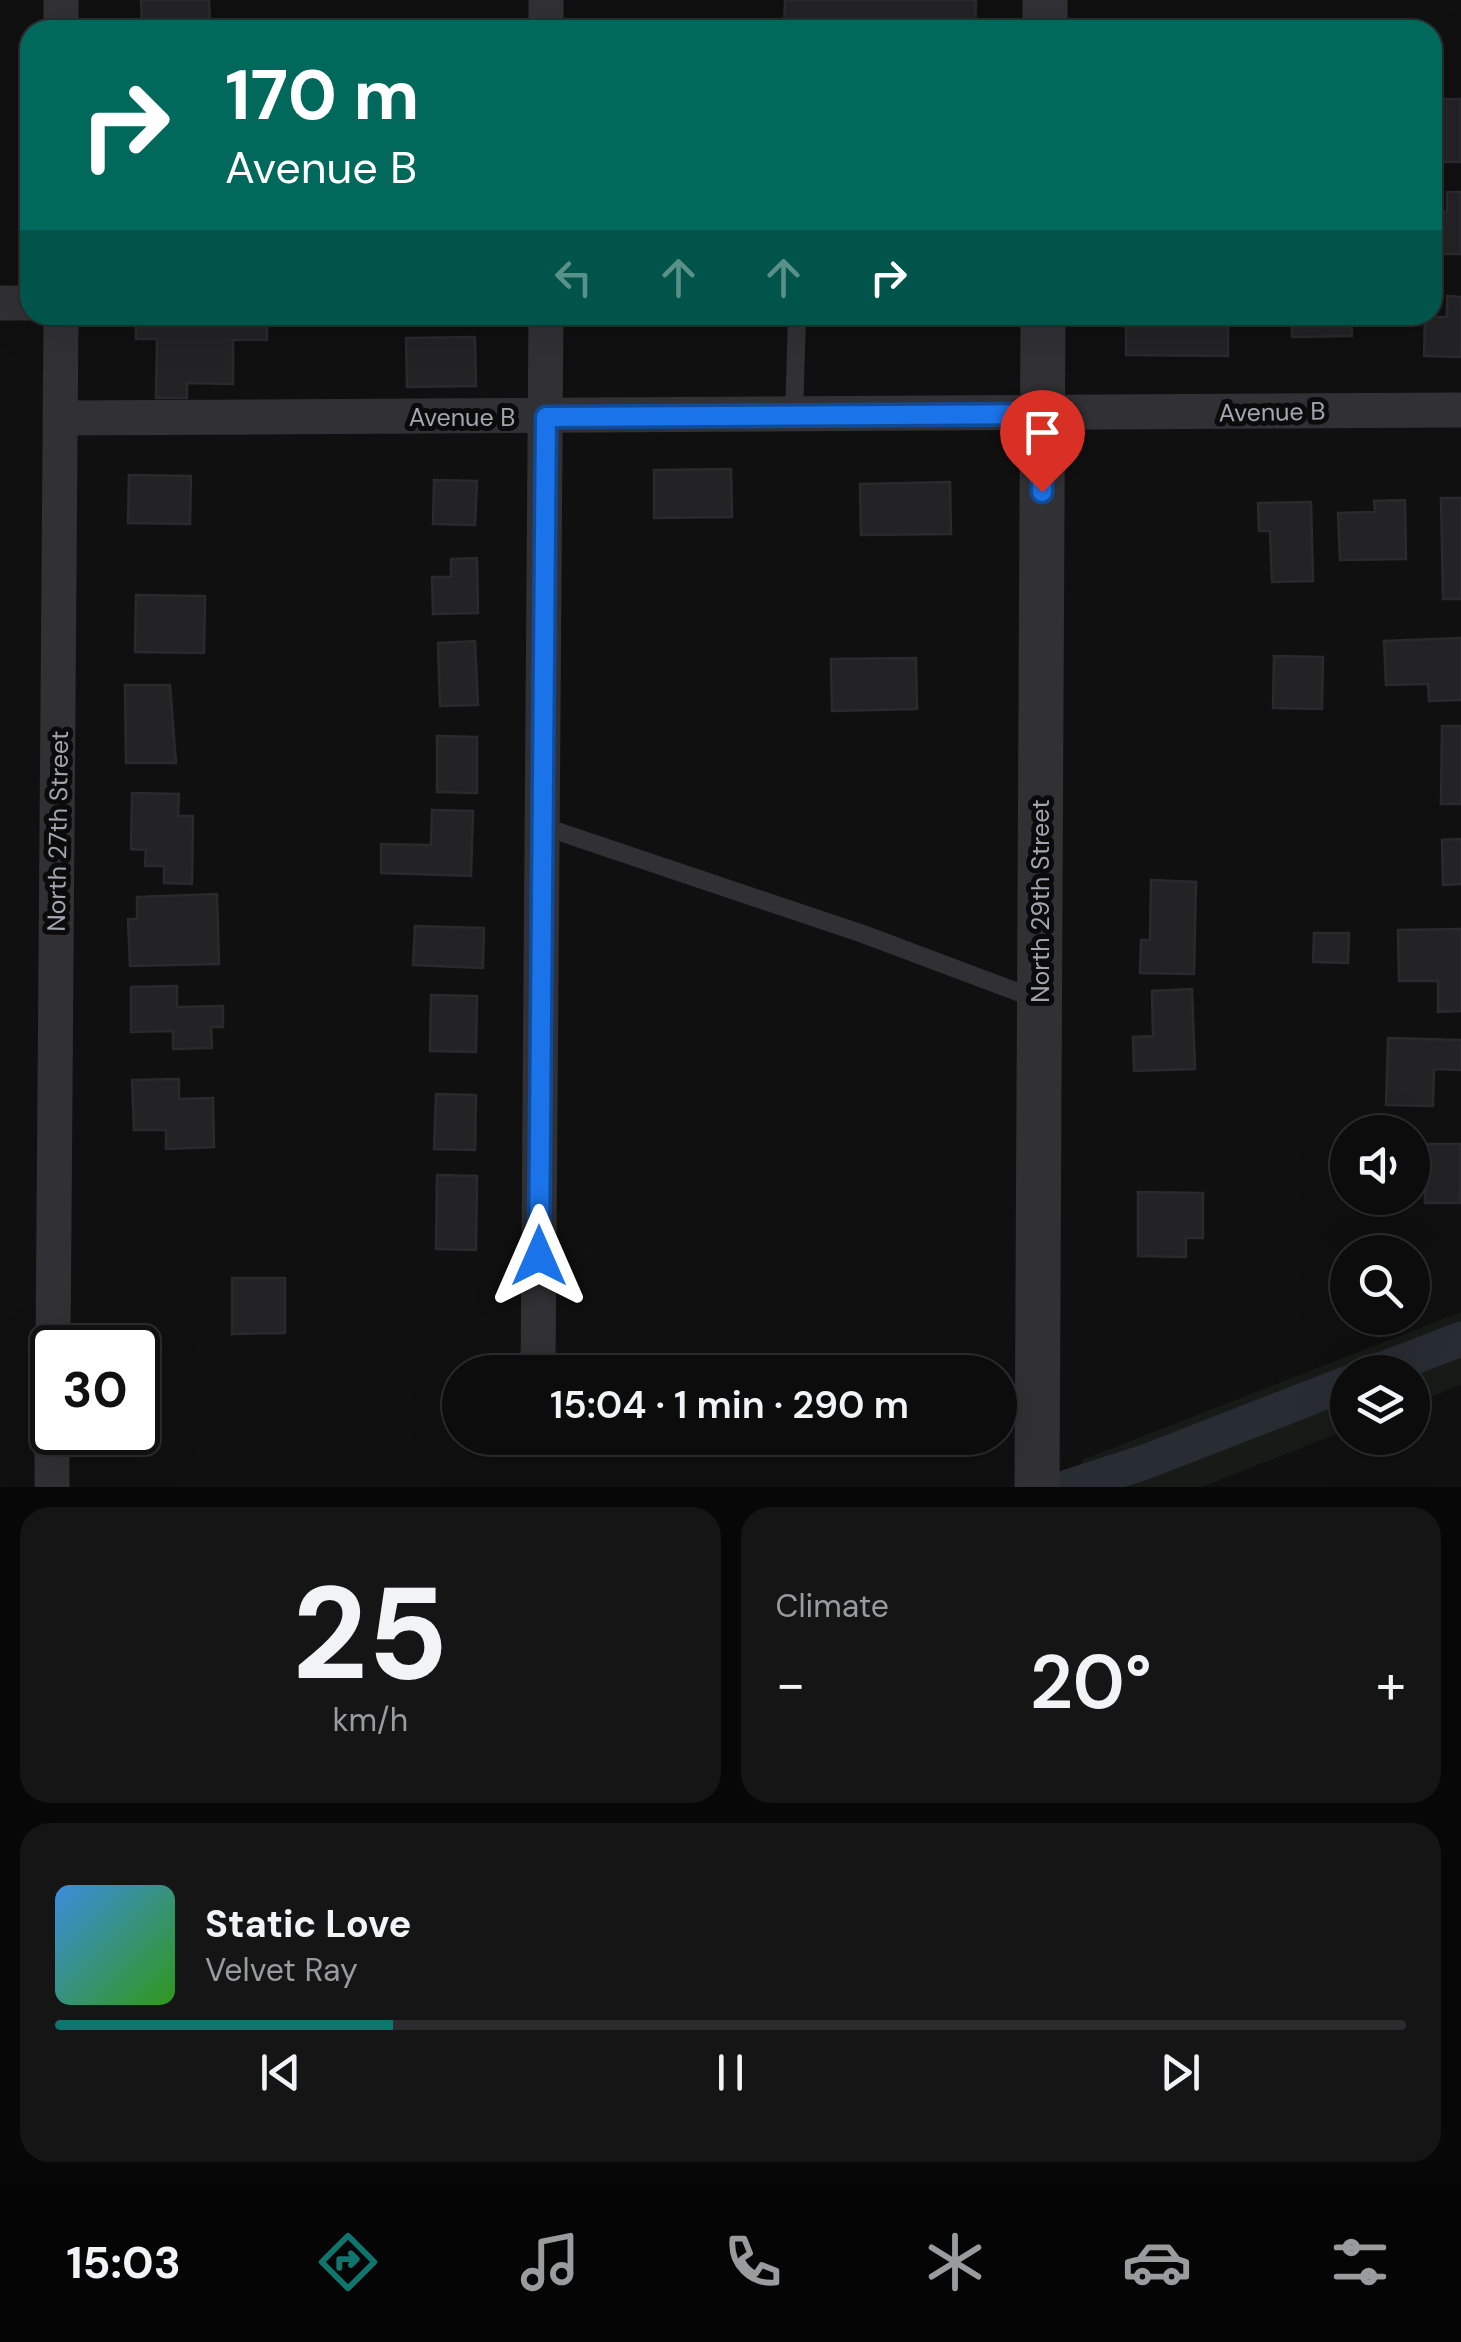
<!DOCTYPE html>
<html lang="en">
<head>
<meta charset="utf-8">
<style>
  :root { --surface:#0c0c0d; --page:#151516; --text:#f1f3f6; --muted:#9a9b9d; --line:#2c2c2e; --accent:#0f766e }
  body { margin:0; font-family:"DM Sans",sans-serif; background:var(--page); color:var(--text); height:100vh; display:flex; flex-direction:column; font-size:38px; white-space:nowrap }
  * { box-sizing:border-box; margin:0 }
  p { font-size:32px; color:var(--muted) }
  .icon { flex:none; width:55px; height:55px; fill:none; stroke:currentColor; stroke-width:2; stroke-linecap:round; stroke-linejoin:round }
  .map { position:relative; height:1487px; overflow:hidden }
  .drawer { display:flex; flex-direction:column; gap:20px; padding:20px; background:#070707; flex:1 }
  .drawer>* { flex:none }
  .banner { position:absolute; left:20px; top:20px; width:1422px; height:305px; border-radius:30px; box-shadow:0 10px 40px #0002,0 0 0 2px var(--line); background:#00695c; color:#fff; overflow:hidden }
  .tools { position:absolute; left:1330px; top:1115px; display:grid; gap:20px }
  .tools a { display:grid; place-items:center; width:100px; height:100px; border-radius:50%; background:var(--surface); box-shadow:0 10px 40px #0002,0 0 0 2px var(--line); font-size:50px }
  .speed { position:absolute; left:30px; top:1325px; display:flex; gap:20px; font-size:50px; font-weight:700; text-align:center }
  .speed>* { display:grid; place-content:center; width:130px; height:130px; border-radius:50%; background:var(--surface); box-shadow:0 10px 40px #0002,0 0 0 2px var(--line); line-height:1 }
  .speed .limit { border:5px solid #111; border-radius:15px; background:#fff; color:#111 }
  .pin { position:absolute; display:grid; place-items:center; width:85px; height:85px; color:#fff; margin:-102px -42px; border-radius:50% 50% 50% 0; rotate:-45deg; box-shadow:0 0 10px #0007 }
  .pin .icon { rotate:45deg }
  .me { position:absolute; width:110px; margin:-55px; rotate:0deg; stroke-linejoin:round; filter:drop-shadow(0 0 8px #0008) }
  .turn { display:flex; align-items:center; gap:35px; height:210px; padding:0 40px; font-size:45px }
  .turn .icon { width:130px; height:130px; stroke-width:2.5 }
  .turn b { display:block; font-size:70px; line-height:85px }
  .lanes { display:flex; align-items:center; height:95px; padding:0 40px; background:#0003; justify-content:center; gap:50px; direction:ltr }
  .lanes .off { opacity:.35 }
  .big { font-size:75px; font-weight:600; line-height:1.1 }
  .drawer .tile { flex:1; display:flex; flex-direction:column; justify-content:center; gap:15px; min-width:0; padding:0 35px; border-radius:30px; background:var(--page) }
  .drawer .dial { align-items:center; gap:0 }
  .dial b { font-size:130px; line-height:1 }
  .song { display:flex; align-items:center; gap:30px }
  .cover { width:120px; height:120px; border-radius:15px; background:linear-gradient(135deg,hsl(210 70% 55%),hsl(110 70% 35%)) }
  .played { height:10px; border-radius:5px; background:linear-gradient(90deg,var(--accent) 25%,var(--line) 25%) }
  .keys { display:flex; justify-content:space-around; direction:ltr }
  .heat { display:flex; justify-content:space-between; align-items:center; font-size:55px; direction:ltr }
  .drawer .tiles { flex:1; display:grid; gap:20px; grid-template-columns:1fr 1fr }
  .tile:last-child { grid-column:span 2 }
  .trip { position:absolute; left:442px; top:1355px; width:575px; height:100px; border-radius:50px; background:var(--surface); box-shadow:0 10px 40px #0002,0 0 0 2px var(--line); font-weight:600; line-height:100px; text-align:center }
  .tab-bar { display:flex; height:160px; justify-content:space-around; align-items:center; background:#050505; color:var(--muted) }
  .tab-bar .icon { width:70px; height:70px }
  .tab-bar .on { color:var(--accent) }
  .tab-bar b { font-size:45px; color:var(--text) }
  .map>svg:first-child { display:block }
</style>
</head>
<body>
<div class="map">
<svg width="1461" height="1487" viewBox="0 0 1461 1487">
  <rect width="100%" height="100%" fill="#101011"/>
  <path fill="#171b18" d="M1461,1312V1385L1413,1404L1412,1372H1348L1347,1430L1201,1487H1079L1082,1460Z"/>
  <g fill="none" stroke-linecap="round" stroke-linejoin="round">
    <g stroke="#282c33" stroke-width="35">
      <path d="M1375,1372L1461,1339"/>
      <path d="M1068,1487L1145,1462L1348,1383"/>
    </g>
  </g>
  <g fill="#232325" stroke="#2a2a2d" stroke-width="2.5">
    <path d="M141,0H209L210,22L186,23V30H163L162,21L142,22Z"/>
    <path d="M785,0H976L975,30H784Z"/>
    <rect x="1432" y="99" width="29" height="63"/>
    <path d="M1447,192H1461V254H1432V211L1447,212Z"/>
    <path d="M1447,296L1461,297V357L1424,356L1425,317H1447Z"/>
    <path d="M136,315H267V340H233V384L187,383V398H156L157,339H136Z"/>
    <path d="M1126,315L1228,316V356L1126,355Z"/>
    <path d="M1292,315H1351L1352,336L1292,337Z"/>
    <path d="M475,337L476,386L407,387L406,338Z"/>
    <path d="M731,469L732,517L654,518V470Z"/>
    <path d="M129,475L191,476L190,524L128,523Z"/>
    <path d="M434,480L477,481L475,525L433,524Z"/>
    <path d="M950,482L951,534L861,535L860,484Z"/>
    <path d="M1441,498H1461V599H1443Z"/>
    <path d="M1405,500L1406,559L1340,560L1338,513L1375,512L1374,501Z"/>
    <path d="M1311,502L1313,581L1272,582L1270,531H1259L1258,503Z"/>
    <path d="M477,558L478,613L433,614L432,577H451V559Z"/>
    <path d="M136,595L205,596L204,653L135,652Z"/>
    <path d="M1461,638V700L1429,701L1428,684L1386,685L1384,641Z"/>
    <path d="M475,641L478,705L440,706L438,643Z"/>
    <path d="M1274,656L1323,657L1322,709L1273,708Z"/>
    <path d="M916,658L917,709L832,711L831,659Z"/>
    <path d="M125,685H170L176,763H126Z"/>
    <path d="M1442,726H1461V804H1441Z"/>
    <path d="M437,736L477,737V793L437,792Z"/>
    <path d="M132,793L179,794L178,816H193L192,884L164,883V866H145L146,850L131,849Z"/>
    <path d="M432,810L473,811L471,876L381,873V844L431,845Z"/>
    <path d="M1461,839V884L1443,885L1442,840Z"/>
    <path d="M1151,880L1196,882L1194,974L1140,973L1141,940H1150Z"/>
    <path d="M217,894L219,964L130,966L128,919H137V897Z"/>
    <path d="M415,926L484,928L483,968L413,965Z"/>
    <path d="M1461,929V1011L1438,1012V981H1399L1398,930Z"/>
    <path d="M1314,933H1349L1348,963L1313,962Z"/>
    <path d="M177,986V1007L223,1006V1027H211L212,1048L173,1049V1031L131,1032V987Z"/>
    <path d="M1192,989L1195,1069L1134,1071L1133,1037L1153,1036L1152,991Z"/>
    <path d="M431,995L477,996L476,1052L430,1051Z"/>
    <path d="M1388,1038L1461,1040V1070L1434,1069L1433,1106L1386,1105Z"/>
    <path d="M179,1079V1099L213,1098L214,1147L166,1149V1130H134L132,1080Z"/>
    <path d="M436,1094L476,1095L475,1150L434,1149Z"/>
    <path d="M1412,1144H1461L1460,1203H1425V1186L1412,1185Z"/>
    <path d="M437,1175L477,1176L476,1250L436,1249Z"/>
    <path d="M1138,1192L1203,1193V1238H1186V1257L1138,1256Z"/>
    <path d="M232,1278H285V1333L232,1334Z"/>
  </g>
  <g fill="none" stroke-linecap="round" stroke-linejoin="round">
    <g stroke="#313135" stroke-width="18">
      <path d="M794,416L797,315"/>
      <path d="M542,826L863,934L1039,1000"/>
    </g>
    <g stroke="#313135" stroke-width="35">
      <path d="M61,30V0"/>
      <path d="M546,30V0"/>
      <path d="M0,303H30"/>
      <path d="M62,418L1461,410"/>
      <path d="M53,1348L61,315"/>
      <path d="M538,1372L546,315"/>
      <path d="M52,1487V1432"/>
    </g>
    <g stroke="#313135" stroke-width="45">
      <path d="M1045,30V0"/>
      <path d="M1037,1487L1043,315"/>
    </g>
  </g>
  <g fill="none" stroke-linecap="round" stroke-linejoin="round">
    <g stroke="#114b97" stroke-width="25">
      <path id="route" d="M539,1256L546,417L1042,414V492"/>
    </g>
    <use href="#route" stroke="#1a73e8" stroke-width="18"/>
  </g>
  <g text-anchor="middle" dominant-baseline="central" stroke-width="10" stroke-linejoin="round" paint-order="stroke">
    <g font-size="25" fill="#a3a5b0" stroke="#0b0b0c">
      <text transform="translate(1272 412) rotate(-1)">Avenue B</text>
      <text x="462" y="417">Avenue B</text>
      <text transform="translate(58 831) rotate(-89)">North 27th Street</text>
      <text transform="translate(1040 901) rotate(-90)">North 29th Street</text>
    </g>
  </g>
</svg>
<div class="tools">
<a><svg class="icon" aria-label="sound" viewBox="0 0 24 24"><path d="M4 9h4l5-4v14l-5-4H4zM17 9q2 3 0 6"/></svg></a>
<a><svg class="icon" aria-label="search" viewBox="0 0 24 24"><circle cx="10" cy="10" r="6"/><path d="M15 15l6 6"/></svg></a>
<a><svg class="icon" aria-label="layers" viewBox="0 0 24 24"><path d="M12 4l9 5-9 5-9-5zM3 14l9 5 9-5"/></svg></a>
</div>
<div class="speed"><div class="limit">30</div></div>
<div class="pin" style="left:1042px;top:492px;background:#d93025"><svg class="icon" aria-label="arrive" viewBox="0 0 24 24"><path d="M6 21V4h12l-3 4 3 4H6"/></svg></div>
<svg class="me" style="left:539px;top:1256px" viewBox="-20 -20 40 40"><path d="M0-17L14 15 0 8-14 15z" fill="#1a73e8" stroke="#fff" stroke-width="4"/></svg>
<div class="trip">15:04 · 1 min · 290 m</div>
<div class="banner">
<div class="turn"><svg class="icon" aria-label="right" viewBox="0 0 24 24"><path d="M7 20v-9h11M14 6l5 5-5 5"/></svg><div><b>170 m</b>Avenue B</div></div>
<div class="lanes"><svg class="icon off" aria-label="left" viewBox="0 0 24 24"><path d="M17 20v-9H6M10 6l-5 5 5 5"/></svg><svg class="icon off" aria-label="ahead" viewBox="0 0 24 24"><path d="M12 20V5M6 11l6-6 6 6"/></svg><svg class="icon off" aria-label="ahead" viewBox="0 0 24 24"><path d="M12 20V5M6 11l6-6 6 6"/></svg><svg class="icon" aria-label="right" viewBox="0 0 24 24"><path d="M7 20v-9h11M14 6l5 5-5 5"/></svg></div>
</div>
</div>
<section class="drawer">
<div class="tiles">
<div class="tile dial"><b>25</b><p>km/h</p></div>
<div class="tile"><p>Climate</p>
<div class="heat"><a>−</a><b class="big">20°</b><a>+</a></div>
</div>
<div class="tile">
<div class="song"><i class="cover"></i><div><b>Static Love</b><p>Velvet Ray</p></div></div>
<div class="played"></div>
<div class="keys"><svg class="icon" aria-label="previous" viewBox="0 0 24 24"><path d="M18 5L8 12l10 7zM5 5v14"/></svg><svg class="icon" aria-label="pause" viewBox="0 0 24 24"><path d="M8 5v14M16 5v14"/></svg><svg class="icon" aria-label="next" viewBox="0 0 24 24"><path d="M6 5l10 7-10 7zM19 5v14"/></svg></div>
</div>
</div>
</section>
<nav class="tab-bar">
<b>15:03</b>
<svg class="icon on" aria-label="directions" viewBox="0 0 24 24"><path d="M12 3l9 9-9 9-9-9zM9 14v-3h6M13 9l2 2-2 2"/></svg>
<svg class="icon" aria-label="music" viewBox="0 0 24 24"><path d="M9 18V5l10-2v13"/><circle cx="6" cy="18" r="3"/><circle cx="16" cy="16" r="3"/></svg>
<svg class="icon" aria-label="phone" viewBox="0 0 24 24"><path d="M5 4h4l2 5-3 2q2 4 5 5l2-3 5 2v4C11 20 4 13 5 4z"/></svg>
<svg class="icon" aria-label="climate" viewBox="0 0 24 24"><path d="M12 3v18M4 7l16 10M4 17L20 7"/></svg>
<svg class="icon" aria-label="car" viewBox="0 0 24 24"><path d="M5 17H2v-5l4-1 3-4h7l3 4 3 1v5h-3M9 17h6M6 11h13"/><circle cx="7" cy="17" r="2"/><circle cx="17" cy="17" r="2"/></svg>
<svg class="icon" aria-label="filters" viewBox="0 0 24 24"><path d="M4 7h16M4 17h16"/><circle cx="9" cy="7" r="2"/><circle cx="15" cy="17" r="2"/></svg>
</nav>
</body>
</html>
